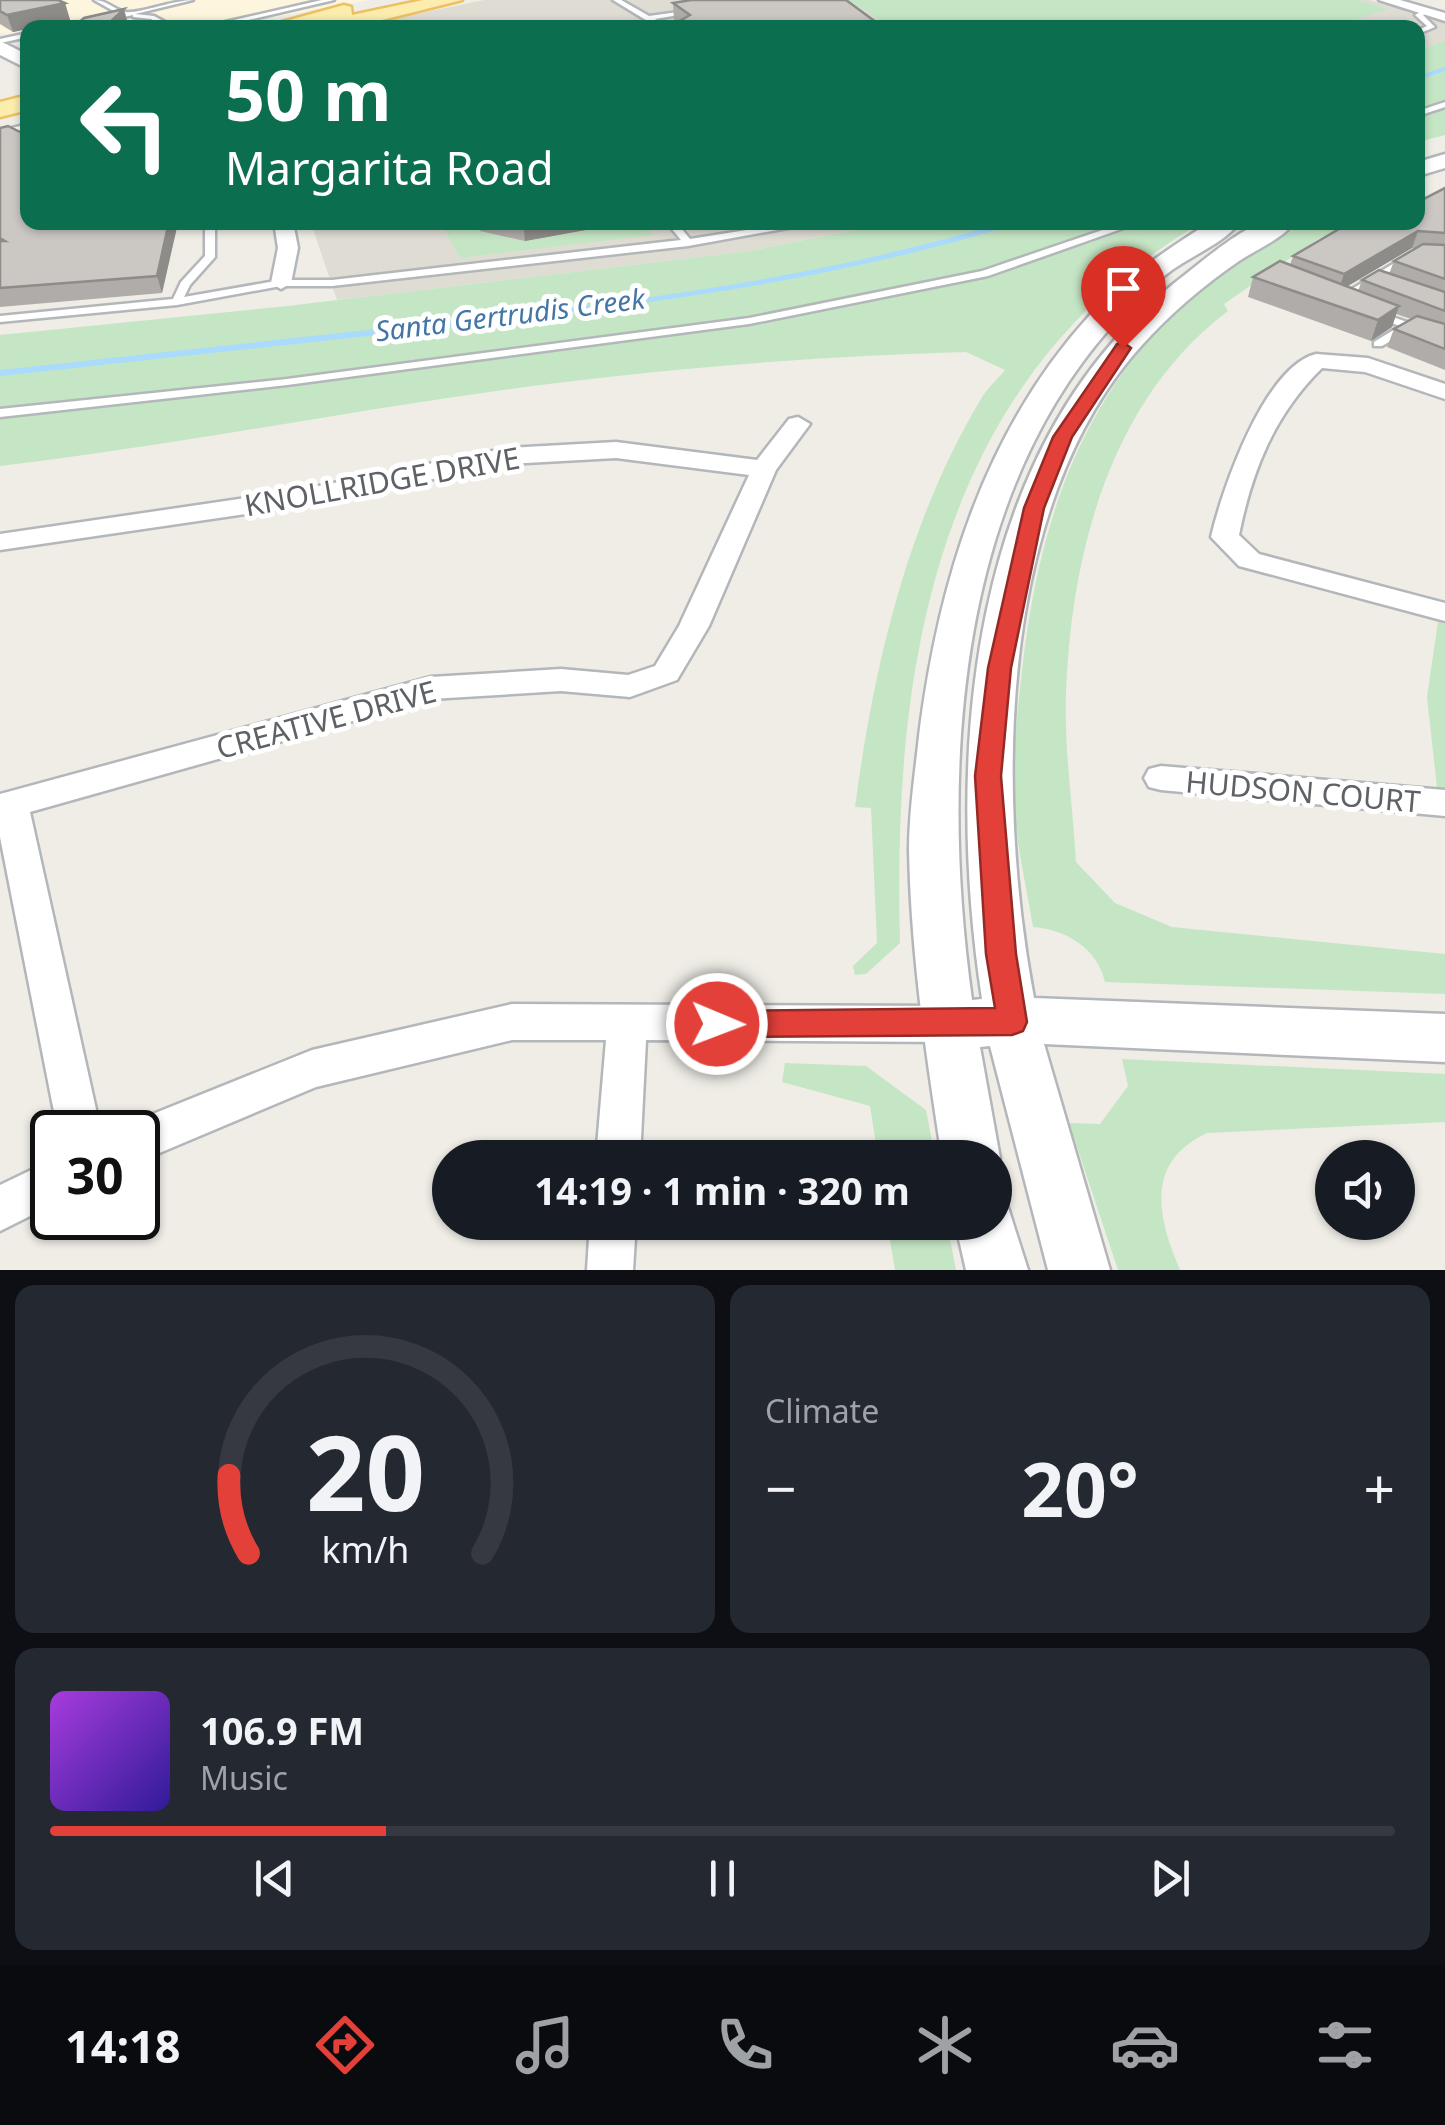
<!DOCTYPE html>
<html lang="en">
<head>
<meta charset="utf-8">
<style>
  :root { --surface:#171b24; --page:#242831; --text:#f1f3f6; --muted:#9ea1a6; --line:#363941; --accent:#e34039 }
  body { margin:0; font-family:"Noto Sans",sans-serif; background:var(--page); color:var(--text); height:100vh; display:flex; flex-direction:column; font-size:38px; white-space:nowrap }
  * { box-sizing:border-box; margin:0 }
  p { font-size:32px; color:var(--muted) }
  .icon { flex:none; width:55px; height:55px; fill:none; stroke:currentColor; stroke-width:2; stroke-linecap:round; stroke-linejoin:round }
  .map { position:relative; height:1270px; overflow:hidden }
  .panel { display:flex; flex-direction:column; gap:15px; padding:15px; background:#0d0f14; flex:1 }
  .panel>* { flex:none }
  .top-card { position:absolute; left:20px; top:20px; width:1405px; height:210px; border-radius:20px; box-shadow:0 2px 8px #0004; background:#0b6e4f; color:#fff; overflow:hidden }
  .tools { position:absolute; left:1315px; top:1140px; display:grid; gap:20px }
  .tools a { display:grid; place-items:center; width:100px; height:100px; border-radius:50%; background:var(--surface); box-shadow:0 2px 8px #0004; font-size:50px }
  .speed { position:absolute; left:30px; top:1110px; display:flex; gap:20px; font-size:50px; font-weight:700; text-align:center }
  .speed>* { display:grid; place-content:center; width:130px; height:130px; border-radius:50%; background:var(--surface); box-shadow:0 2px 8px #0004; line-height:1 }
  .speed .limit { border:5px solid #111; border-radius:15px; background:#fff; color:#111 }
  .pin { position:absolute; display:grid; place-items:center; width:85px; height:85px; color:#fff; margin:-102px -42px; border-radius:50% 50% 50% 0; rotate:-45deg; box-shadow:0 0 10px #0007 }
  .pin .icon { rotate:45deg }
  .me { position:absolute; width:110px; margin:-55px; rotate:91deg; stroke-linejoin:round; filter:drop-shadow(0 0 8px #0008) }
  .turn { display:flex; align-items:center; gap:35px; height:210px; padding:0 40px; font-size:45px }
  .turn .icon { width:130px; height:130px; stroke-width:2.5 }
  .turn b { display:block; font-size:70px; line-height:85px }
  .big { font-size:75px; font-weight:700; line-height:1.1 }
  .panel .tile { flex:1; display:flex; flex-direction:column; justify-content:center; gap:15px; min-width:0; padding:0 35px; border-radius:20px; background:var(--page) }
  .panel .dial { align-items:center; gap:0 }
  .dial svg { height:260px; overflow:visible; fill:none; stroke:var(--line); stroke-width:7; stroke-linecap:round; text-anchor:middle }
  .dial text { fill:var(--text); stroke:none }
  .song { display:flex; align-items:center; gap:30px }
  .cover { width:120px; height:120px; border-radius:15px; background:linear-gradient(135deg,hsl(280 70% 55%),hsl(250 70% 35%)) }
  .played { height:10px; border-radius:5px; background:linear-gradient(90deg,var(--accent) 25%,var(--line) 25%) }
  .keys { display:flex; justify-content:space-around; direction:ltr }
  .heat { display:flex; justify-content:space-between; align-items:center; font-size:55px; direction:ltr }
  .panel .tiles { flex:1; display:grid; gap:15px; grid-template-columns:1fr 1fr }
  .tile:last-child { grid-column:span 2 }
  .trip { position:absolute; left:432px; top:1140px; width:580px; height:100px; border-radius:50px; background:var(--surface); box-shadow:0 2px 8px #0004; font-weight:700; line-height:100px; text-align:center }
  .tabs { display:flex; height:160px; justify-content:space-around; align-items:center; background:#090b0e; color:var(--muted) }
  .tabs .icon { width:70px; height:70px }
  .tabs .current { color:var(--accent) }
  .tabs b { font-size:45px; color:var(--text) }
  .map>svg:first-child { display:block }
</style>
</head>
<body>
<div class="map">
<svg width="1445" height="1270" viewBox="0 0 1445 1270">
  <rect width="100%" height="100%" fill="#efede6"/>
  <path fill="#fdf5de" d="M0,0H370L219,27H75L147,11L127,8L6,34L0,33Z"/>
  <g fill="#dfdcd4">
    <path d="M484,0H1369L1445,21V41L1418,50V28H348Z"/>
    <path d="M311,223H890L750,251L337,300Z"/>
  </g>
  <g fill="#c5e6c4">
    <path d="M819,0H1356L1388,9L1328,28H1130L1118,23L1091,28H894L851,2Z"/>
    <path d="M1445,41V135L1418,142V50Z"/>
    <path d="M616,222L643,223L654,235L460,258L441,223H474L480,231L525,241Z"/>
    <path d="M890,223H1201C938,376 892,662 900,943L866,974L855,975L853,966L877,943L871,808L855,807C874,666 907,522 981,399C987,388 998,379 1005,370L966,352C830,356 692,366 557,383C371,406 187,444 0,466V335L287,306L750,251Z"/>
    <path d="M1307,223H1352L1318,239L1224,304L1228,311C1111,399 1071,552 1066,693C1064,749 1073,807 1076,862L1115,903L1172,927L1445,954V994L1105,982C1097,948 1067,930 1033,927C1027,890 1018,852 1015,815C1010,768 1017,717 1022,671C1044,469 1117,315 1307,223Z"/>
    <path d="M1438,622L1445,624V788H1437L1427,697Z"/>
    <path d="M1122,1059L1445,1074V1122L1207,1133C1145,1162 1157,1216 1180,1270H1118L1069,1123L1100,1124L1128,1086Z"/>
    <path d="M785,1063L866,1066L926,1110L935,1157H878L870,1106L782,1082Z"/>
    <path d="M887,1223H947L956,1270H895Z"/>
  </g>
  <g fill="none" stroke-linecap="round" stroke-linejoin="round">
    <path stroke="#aadbfc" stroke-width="4" d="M1418,78L1445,69"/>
    <path stroke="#aadbfc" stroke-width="5" d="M390,330C602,308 810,285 1014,222"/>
    <path stroke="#aadbfc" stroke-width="6" d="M0,373L414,328"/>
    <g stroke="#b3b7ba" stroke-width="5">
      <g id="lane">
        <path d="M94,0C107,0 114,10 126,12C139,14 174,0 193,0L135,14L154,16L176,28H167L151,19L133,17V15L74,28H59L119,14Z"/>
        <path d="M322,0H334L214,28H199Z"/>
        <path d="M613,0H621L649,16L693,10L696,12L655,19L668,28H659Z"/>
        <path d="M1424,10L1429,11L1423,15L1435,27L1418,34V30L1427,26L1415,15Z"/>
        <path d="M1373,26H1398L1401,28H1370Z"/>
        <path d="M28,33V37L0,43V39Z"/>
        <path d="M1445,102V107L1418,116V111Z"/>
        <path d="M28,124V129L0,137V131Z"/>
        <path d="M205,222H215V257L190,285L184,297L281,280H332L681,240L666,222H676L690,239L797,222H821L688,246L332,286H281L177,305L0,322V316L173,299L181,282L205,256Z"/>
        <path d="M305,222L284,228L279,225L282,222Z"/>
        <path d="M1126,222H1141L988,276L749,324L287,385L0,417V409L287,379L749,318L982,271Z"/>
        <path d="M1414,251L1445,254V260L1416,257L1343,302L1334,300Z"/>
        <path d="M1378,312L1445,335V342L1409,330L1382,346H1374V342L1400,326L1374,317L1373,315Z"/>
      </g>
    </g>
    <g stroke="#b3b7ba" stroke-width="5">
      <g id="street">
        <path d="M1379,0H1400L1445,13V21Z"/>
        <path d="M274,222H293L298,248L291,283L281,289L271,283L278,248Z"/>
        <path d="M1316,354L1368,358L1445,384V399L1365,372L1322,368C1274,415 1252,471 1239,535L1259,554L1445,603V621L1239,566L1211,537C1222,490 1264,367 1316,354Z"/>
        <path d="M798,417L810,424L776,470L709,626L677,680L630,697L561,691L431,699L30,812L101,1132H58L0,837V794L431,677L561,669L628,675L655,666L679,626L749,475L616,458L508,464L294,507L0,550V534L294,491L508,448L616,442L757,460L789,419Z"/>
        <path d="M1161,766L1445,790V816L1161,790L1149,787L1144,778L1149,769Z"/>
        <path d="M512,1004L947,1006L961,1011L967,1024L961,1037L947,1042L646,1040L640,1158H596L606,1040H512L316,1087L138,1162V1132H120L123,1126L312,1050Z"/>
        <path d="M52,1160V1205L0,1231V1185Z"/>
        <path d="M590,1222H636L633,1270H587Z"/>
      </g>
    </g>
    <g stroke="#b3b6ba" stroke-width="5">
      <g id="secondary">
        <path d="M0,41L28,55V69L0,55Z"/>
        <path d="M1445,154V168L1418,176V162Z"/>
        <path d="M1210,222H1240C1224,243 1193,255 1172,270C1151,285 1128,307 1111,327C954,504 941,777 972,1000L982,999C945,755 967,445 1177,281C1198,265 1240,228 1265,222C1274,220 1286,222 1295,222C1282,239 1257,249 1239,261C1204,285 1171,313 1142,345C996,506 996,796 1034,998L1445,1014V1062L1044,1044L1110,1270H1048L990,1046L980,1047L1000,1158L995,1170V1158H942C926,1055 911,954 909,850C909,812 915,774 919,736C938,583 984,431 1090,315C1125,277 1167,250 1210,222Z"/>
        <path d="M995,1196L1006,1201L1028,1270H966L955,1222H995Z"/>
      </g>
    </g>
    <g stroke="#ecc163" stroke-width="5">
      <g id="primary">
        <path d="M423,0H462L350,28H260L344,5L351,7L352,15Z"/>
        <path d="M28,95V110L0,117V102Z"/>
      </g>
    </g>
    <use href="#lane" fill="#fff" fill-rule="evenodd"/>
    <use href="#street" fill="#fff" fill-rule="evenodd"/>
    <use href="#secondary" fill="#fff" fill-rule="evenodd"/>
    <use href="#primary" fill="#fcedaf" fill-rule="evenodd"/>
  </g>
  <g fill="#afaca9" fill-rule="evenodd">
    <path d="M0,0L65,3L70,20L13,32L0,24Z"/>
    <path d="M673,3L884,28L676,23L674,21Z"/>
    <path d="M0,128L28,222H176L177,227L162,293L0,307Z"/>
    <path d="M1445,188V370L1387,347L1394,329L1411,319L1396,314L1392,327L1371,341L1248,297L1253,277L1290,265L1293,256L1418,222ZM1412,248H1416L1394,261L1389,274L1362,280L1358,291L1347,286Z"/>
    <path d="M474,222H616L613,225L525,241L480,231Z"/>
  </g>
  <g fill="#8e8c89">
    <path d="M65,3L70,20L13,32L7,15Z"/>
    <path d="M124,9L127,20L119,28H104Z"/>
    <path d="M169,222H176L177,227L162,293L157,276Z"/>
    <path d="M523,222H616L613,225L525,241Z"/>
    <path d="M1418,231L1412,248L1338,292L1344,274Z"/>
    <path d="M1399,306L1392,327L1371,341L1378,320Z"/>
  </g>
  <g fill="#cbc8c4" stroke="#8e8c89" stroke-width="2.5">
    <path d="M0,0H58L65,3L7,15L0,11Z"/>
    <path d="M691,0H846L884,28H668L690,15L673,3Z"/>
    <path d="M124,9L104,28H73L84,18Z"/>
    <path d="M8,126L28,136V222H169L157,276L0,288V241H5L0,238V128Z"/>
    <path d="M1445,188V233L1418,231L1344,274L1293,256L1351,222H1418V202Z"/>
    <path d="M1423,244L1445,245V279L1394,261Z"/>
    <path d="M1280,261L1399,306L1378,320L1253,277Z"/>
    <path d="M1379,270L1445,292V311L1362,280Z"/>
    <path d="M1417,316L1445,324V349L1394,329Z"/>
  </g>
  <path fill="#e34039" stroke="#942a25" stroke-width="2.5" d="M1123,342L1131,348L1072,437L1044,508L1011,668L1001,776L1016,954L1027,1022L1023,1031L1012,1035L717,1037L706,1034L702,1024L706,1014L717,1011L995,1008L986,954L975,776L988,668L1024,508L1053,437L1117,344Z"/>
  <g text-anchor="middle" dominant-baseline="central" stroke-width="10" stroke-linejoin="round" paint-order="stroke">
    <g font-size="28" font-style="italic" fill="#4376a6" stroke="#fff">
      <text transform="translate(510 314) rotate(-7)">Santa Gertrudis Creek</text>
    </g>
    <g font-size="30" fill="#5e6266" stroke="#fff">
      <text transform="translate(382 481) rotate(-10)">KNOLLRIDGE DRIVE</text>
      <text transform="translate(326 719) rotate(-15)">CREATIVE DRIVE</text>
      <text transform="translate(1303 791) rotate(5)">HUDSON COURT</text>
    </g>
  </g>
</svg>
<div class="tools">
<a><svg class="icon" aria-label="sound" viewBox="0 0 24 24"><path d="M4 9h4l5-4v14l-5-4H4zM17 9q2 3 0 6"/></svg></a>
</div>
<div class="speed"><div class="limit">30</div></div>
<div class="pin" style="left:1123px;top:348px;background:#d93025"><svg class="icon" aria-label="arrive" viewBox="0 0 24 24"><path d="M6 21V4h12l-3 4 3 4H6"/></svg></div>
<svg class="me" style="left:717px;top:1024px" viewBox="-20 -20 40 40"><circle r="17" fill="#e34039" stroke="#fff" stroke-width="3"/><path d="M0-11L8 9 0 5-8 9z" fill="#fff"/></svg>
<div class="trip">14:19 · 1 min · 320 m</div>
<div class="top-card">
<div class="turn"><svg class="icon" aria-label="left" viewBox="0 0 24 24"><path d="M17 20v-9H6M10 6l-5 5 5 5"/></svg><div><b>50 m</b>Margarita Road</div></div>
</div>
</div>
<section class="panel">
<div class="tiles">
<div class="tile dial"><svg viewBox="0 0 100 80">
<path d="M14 69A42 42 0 1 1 86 69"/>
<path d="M14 69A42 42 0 0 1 8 45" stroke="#e34039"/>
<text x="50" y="56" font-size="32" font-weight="700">20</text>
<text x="50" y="72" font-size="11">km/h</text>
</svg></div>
<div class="tile"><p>Climate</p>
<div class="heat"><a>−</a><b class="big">20°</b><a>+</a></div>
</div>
<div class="tile">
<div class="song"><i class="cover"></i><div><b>106.9 FM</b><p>Music</p></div></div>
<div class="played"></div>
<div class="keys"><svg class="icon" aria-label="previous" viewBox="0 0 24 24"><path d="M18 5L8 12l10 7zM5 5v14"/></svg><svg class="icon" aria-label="pause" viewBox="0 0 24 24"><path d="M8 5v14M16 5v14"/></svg><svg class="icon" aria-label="next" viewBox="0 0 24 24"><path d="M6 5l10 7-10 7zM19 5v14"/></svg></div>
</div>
</div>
</section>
<nav class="tabs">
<b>14:18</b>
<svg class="icon current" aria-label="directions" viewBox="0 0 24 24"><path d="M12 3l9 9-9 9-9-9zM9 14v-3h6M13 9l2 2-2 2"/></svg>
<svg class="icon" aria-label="music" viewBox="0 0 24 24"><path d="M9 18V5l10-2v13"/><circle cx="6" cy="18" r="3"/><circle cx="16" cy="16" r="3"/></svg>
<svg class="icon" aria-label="phone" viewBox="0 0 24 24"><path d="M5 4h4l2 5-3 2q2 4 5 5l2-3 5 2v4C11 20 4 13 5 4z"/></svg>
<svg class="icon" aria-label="climate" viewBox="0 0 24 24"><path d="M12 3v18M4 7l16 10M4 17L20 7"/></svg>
<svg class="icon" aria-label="car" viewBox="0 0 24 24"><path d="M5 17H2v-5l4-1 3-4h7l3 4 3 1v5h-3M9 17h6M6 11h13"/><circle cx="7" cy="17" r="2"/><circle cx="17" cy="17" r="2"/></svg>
<svg class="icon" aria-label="filters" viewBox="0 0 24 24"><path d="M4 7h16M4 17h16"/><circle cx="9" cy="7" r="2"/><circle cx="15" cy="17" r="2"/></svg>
</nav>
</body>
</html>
